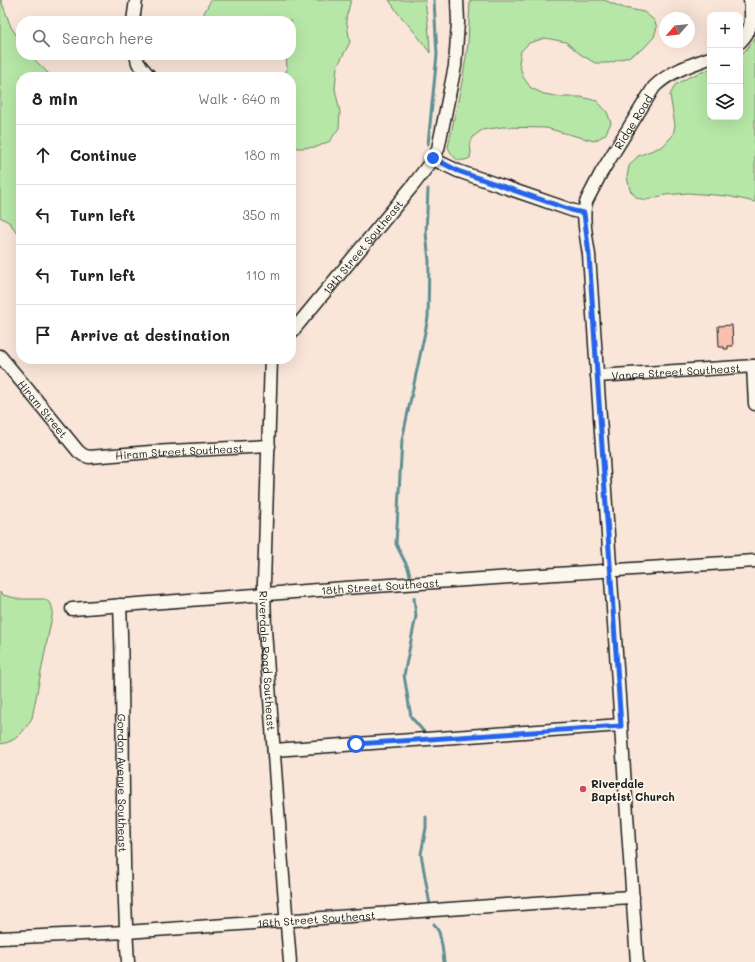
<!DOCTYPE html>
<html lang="en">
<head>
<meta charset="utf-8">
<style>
  body { margin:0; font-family:Mali,sans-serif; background:#f2f2f2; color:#202124 }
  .controls { position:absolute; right:12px; top:12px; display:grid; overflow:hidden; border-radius:8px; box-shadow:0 4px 16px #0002 }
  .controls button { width:36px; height:36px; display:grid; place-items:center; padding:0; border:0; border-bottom:1px solid #e0e0e0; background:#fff; color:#202124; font:20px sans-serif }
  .compass { position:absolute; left:659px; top:12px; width:36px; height:36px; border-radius:50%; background:#fff; box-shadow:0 4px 16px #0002; rotate:242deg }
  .stop { position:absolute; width:12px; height:12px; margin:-9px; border:3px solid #2563eb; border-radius:50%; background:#fff }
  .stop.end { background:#2563eb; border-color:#fff; box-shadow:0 1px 4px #0008 }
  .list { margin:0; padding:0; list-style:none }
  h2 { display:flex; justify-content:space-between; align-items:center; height:52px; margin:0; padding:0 16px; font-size:17px }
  h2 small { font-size:13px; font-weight:400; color:#757577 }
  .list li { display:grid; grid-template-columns:26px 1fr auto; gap:12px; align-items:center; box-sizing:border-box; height:60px; padding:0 16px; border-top:1px solid #e0e0e0 }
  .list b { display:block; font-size:15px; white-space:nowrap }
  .list em { font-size:13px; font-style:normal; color:#757577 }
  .icon { flex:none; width:22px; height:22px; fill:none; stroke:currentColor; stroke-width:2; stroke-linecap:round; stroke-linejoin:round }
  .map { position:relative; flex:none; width:755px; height:962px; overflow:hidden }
  .search { position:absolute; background:#fff; box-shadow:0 4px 16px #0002; left:16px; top:16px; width:280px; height:44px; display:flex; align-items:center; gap:10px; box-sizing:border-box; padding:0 14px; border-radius:16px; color:#757577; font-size:15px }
  .panel { position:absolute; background:#fff; box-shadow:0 4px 16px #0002; left:16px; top:72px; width:280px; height:292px; border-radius:16px }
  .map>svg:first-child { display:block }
</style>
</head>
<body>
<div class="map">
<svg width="755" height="962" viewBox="0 0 755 962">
  <rect width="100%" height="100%" fill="#fae6d9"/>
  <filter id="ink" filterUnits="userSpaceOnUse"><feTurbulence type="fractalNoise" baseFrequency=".025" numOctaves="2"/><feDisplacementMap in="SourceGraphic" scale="8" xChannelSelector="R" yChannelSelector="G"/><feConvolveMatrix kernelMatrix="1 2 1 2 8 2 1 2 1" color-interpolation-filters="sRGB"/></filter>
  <g filter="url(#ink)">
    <path fill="#b6e7a7" stroke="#698262" d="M 0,0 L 1,0 L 11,27 L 21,42 L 21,55 L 30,55 L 52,77 L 21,77 L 21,159 L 19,161 L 21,168 L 21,235 L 18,234 L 10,223 L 0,217 Z
      M 211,0 L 351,0 L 346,18 L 350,42 L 337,67 L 335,89 L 340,112 L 339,128 L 330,141 L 317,147 L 299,148 L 291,147 L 291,77 L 283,77 L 287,69 L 286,55 L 291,55 L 291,21 L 259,21 L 257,20 L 244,21 L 206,21 L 204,13 Z
      M 389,0 L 425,0 L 429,34 L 430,53 L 417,35 L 398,13 Z
      M 470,0 L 604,0 L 624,8 L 644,12 L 654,20 L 657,27 L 654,37 L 644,48 L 628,57 L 609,63 L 595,63 L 580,54 L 566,42 L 545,38 L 529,43 L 521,51 L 519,63 L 523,77 L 531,88 L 544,94 L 562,97 L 581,97 L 597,101 L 607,112 L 611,123 L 605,135 L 594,141 L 546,128 L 502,127 L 482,130 L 474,136 L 470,143 L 471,152 L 470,158 C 458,164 453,158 448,147 L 462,82 L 468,44 Z
      M 755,38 L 755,202 L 727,196 L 688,193 L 665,195 L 646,200 L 637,198 L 630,190 L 627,177 L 629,166 L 638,156 L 663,146 L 673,135 L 675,125 L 670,95 L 675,85 L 689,77 L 710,69 L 710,117 L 740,117 L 740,54 L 745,51 Z
      M 0,592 L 3,595 L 19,599 L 45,599 L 51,604 L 53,611 L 32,718 C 24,731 17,742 0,744 Z"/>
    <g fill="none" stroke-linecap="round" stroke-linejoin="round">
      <path stroke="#5e8f93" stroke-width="3" d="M 428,144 L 437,55 L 434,0
        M 410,575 L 408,568 L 396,544 L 402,440 L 428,318 L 429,261 L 426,233 L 428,189
        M 414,598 L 416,616 L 404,675 L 411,717 L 425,733
        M 426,817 L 426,828 L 421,854 L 430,905
        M 434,924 L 439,932 L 442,945 L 444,962"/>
    </g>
    <path fill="#f8bfae" stroke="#1c1c1c" d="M 732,325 L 733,346 L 728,346 L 728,349 L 724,349 L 724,347 L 719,347 L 718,326 Z"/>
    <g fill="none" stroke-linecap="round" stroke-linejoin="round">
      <defs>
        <g id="minor">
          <path d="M 133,21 L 136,0"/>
          <path d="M 740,42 C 753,30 752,17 750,0"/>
          <path d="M 136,55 L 138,63 L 150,77"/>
          <path d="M 433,159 L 458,171 L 574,211 L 584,213"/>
          <path id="s1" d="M 291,333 L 414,184 L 433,159 L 438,149 L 455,66 L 458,22 L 457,0"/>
          <path id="s2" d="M 0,356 L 25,386 L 78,451 L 83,455 L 89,457 L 151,452 L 269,446"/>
          <path id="s3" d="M 271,359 L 264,583 L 265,630 L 281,852 L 290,962"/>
          <path d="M 753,366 L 755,404"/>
          <path id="s4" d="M 597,376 L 755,366"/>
          <path id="s5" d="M 120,605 C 125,724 120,843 128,962"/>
          <path id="s6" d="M 72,609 L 345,588 L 755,561"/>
          <path d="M 274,750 L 621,725"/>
          <path id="s7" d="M 0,938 L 126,932 L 576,900 L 633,897"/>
          <path id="s8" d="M 637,962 L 589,255 C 587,240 581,214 587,200 L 601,173 L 654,87 C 669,72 690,65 710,58"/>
        </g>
      </defs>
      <use href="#minor" stroke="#1c1c1c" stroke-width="15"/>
      <use href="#minor" stroke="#fbf7ec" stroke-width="12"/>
    </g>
  </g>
  <g fill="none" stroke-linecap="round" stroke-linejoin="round" filter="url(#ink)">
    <path stroke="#2563eb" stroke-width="5" d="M 356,744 L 621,726 L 589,255 L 584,213 L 574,211 L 458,171 L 433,158"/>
  </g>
  <circle fill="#d1495b" stroke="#fbf7ec" stroke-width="1.5" cx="583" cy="789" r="4"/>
  <g text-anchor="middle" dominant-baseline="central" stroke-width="3.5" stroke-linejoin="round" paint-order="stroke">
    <g font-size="11" fill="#1c1c1c" stroke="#fbf7ec">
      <text stroke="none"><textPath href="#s8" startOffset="855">Ridge Road</textPath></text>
      <text stroke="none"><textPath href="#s1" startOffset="112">19th Street Southeast</textPath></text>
      <text stroke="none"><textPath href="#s4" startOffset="79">Vance Street Southeast</textPath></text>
      <text stroke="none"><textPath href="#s2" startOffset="68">Hiram Street</textPath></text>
      <text stroke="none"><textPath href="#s2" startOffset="226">Hiram Street Southeast</textPath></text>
      <text stroke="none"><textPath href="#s6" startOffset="309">18th Street Southeast</textPath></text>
      <text stroke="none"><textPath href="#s3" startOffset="302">Riverdale Road Southeast</textPath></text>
      <text stroke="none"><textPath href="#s5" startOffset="178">Gordon Avenue Southeast</textPath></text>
      <text stroke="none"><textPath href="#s7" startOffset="317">16th Street Southeast</textPath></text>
    </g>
    <g font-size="11" font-weight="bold" fill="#1c1c1c" stroke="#fbf7ec" text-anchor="start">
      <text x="591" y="783">Riverdale<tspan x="591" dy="13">Baptist Church</tspan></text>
    </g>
  </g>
</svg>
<div class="controls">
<button>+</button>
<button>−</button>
<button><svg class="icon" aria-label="layers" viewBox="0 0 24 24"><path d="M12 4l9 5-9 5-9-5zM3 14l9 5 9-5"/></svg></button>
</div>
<svg class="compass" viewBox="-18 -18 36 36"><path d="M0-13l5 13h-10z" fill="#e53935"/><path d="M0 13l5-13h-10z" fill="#757577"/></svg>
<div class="stop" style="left:356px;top:744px"></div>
<div class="stop end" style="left:433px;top:158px"></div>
<div class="search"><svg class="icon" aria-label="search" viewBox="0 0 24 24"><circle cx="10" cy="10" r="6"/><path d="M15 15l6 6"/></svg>Search here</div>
<section class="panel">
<h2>8 min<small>Walk · 640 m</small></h2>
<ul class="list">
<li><svg class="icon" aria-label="ahead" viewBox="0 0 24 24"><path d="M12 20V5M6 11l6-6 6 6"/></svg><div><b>Continue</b></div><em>180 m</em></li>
<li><svg class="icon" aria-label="left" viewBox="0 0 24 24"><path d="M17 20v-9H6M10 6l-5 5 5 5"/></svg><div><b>Turn left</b></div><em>350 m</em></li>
<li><svg class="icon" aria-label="left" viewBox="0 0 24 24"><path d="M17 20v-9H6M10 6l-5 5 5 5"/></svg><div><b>Turn left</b></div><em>110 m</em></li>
<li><svg class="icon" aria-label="arrive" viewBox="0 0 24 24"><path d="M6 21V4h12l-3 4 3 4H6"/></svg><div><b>Arrive at destination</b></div></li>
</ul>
</section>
</div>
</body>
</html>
